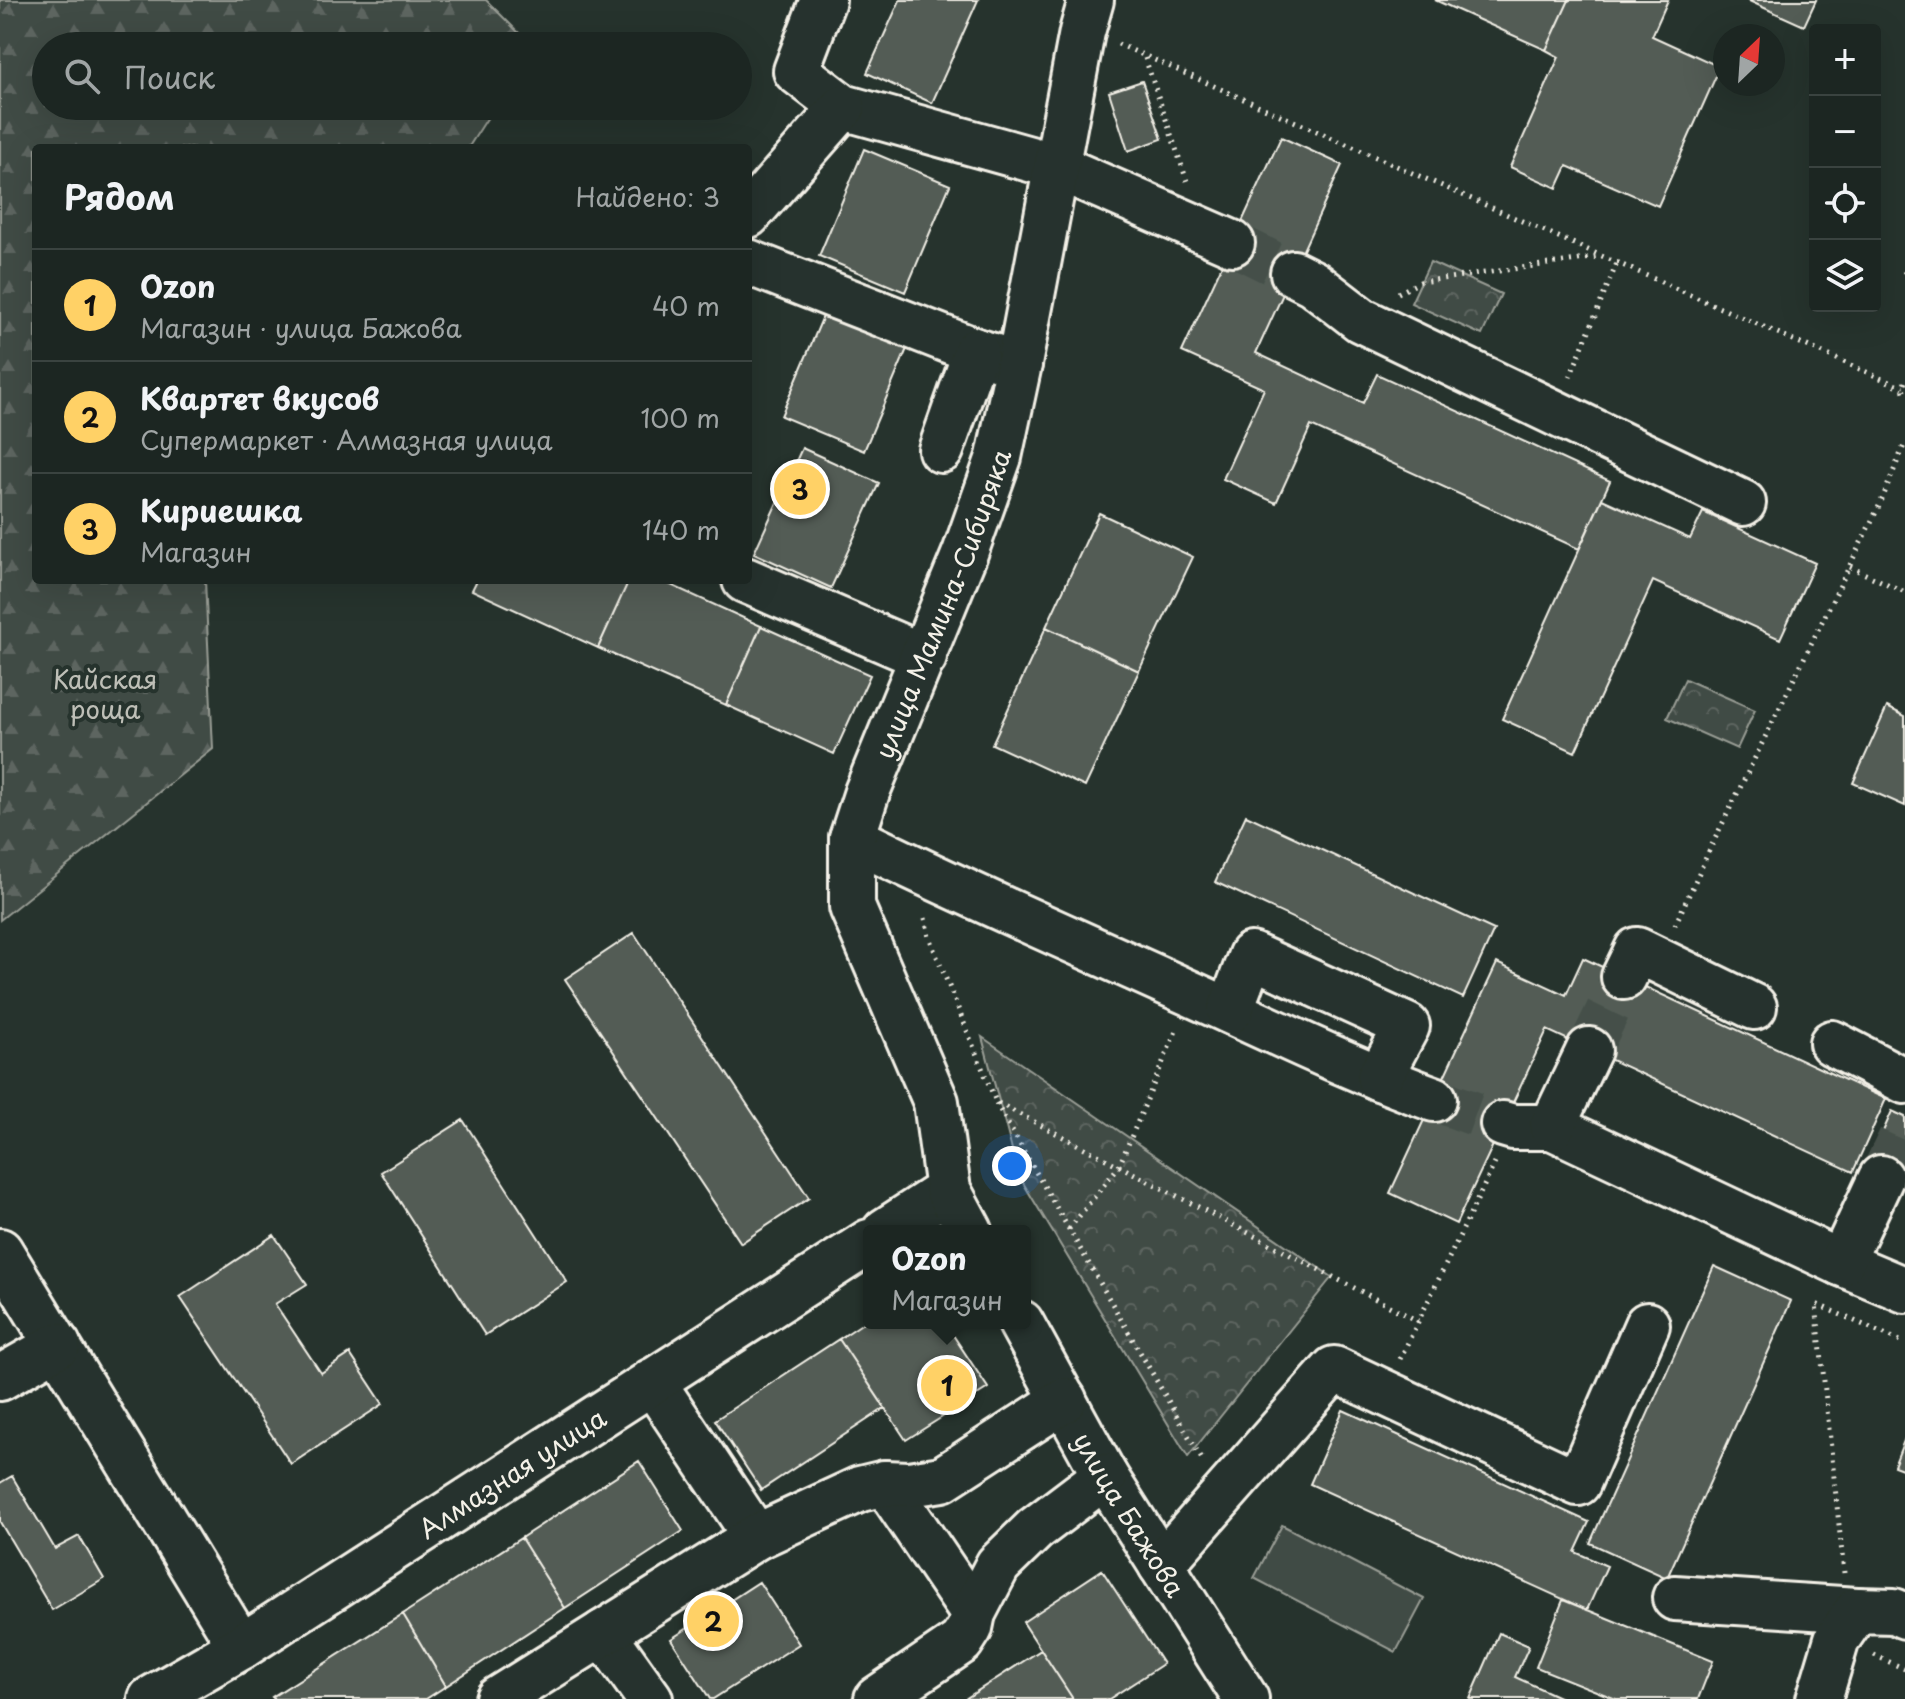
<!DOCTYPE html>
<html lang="ru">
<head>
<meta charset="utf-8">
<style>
  body { margin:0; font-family:"Playpen Sans",sans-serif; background:#252e2a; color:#f1f3f6 }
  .controls { position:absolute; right:24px; top:24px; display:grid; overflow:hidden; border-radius:8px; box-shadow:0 8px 32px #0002 }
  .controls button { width:72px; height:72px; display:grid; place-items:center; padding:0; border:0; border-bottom:2px solid #3a4340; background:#1c2622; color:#f1f3f6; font:40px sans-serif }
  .compass { position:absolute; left:1713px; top:24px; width:72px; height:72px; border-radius:50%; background:#1c2622; box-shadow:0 8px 32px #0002; rotate:25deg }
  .you { position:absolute; left:1012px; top:1166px; width:28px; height:28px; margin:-20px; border:6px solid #fff; border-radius:50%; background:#1a73e8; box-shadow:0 0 0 12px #1a73e833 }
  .badge { display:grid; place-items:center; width:52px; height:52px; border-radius:50%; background:#ffd166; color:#111; font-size:26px; font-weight:700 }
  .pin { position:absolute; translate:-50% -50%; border:4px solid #fff; box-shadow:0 2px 8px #0006 }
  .popup { position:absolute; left:863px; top:1225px; width:168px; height:104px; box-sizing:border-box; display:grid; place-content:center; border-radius:8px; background:#1c2622; filter:drop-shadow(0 2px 6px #0005); font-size:26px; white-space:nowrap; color:#a0a5a5 }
  .popup b { font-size:30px; color:#f1f3f6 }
  .popup::after { content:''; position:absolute; left:50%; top:100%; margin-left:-16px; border:16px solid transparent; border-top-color:#1c2622 }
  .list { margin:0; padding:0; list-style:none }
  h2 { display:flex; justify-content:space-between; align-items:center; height:104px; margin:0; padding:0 32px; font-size:34px }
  h2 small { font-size:26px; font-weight:400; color:#a0a5a5 }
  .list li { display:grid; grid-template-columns:52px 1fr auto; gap:24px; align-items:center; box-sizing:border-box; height:112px; padding:0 32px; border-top:2px solid #3a4340 }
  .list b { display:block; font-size:30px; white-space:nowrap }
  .list p { margin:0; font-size:26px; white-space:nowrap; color:#a0a5a5 }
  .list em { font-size:26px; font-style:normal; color:#a0a5a5 }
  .icon { flex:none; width:44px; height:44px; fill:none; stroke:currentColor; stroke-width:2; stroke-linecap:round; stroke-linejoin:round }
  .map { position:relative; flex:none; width:1905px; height:1699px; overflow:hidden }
  .search { position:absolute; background:#1c2622; box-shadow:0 8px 32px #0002; left:32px; top:32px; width:720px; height:88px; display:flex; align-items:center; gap:20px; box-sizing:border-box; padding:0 28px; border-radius:44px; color:#a0a5a5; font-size:30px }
  .panel { position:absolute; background:#1c2622; box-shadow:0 8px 32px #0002; left:32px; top:144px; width:720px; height:440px; border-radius:8px }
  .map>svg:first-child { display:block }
</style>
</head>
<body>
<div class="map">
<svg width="1905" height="1699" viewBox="0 0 1905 1699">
  <defs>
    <pattern id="forest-firs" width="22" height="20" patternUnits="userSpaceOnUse" patternTransform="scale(2)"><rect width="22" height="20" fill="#414b45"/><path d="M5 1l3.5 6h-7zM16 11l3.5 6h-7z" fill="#5d6560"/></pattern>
    <pattern id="park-crowns" width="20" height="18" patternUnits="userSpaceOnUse" patternTransform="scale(2)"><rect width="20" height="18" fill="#414b45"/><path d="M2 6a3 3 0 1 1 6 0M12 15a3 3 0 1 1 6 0" fill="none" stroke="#5d6560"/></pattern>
  </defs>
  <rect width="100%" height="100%" fill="#26332d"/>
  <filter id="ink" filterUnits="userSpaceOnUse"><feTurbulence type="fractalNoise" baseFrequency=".0125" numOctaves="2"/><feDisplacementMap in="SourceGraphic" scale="16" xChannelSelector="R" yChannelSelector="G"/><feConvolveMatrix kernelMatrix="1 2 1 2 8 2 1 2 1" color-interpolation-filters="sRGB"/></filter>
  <g filter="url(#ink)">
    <path fill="#414b45" stroke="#9a9e96" stroke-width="2" d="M 1282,1525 L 1424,1599 L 1396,1652 L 1254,1578 Z"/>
    <path fill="url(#forest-firs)" stroke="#9a9e96" stroke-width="2" d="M 0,0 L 486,0 L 532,46 L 46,46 L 46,106 L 495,106 L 468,148 L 36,148 L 36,580 L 205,580 L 213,749 L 0,920 Z"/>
    <path fill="url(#park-crowns)" stroke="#9a9e96" stroke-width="2" d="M 1430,262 L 1501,294 L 1482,335 L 1411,303 Z
      M 1685,679 L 1755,710 L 1737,749 L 1667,718 Z
      M 982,1037 L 1332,1277 L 1188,1457 L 1019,1176 Z"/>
    <path fill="#525c55" stroke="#f4f1e8" stroke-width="2" d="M 900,0 L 978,0 L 932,103 L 867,73 Z
      M 1435,0 L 1569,0 L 1546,50 Z
      M 1569,0 L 1668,0 L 1652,36 L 1720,67 L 1658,206 L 1567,166 L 1557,188 L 1510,167 L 1559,57 L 1546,50 Z
      M 1747,0 L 1816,0 L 1804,26 Z
      M 1142,81 L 1162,139 L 1128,151 L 1109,92 Z
      M 1281,137 L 1342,165 L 1256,353 L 1363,403 L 1377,374 L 1610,481 L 1579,549 L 1311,426 L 1276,503 L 1223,479 L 1264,389 L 1182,352 Z
      M 864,149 L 950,185 L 905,292 L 819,256 Z
      M 826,309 L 909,344 L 864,451 L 781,416 Z
      M 802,448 L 879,483 L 831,588 L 754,553 Z
      M 1602,499 L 1690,539 L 1703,512 L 1815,563 L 1780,639 L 1653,581 L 1575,752 L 1502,719 Z
      M 1099,513 L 1193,557 L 1139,671 L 1046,627 Z
      M 477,580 L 629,580 L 598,648 L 472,590 Z
      M 629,580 L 660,580 L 761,626 L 726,705 L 598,648 Z
      M 761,626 L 870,675 L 834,754 L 726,705 Z
      M 1046,627 L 1139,671 L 1085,787 L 992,744 Z
      M 1887,707 L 1905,716 L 1905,806 L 1853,783 Z
      M 1246,815 L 1494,930 L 1463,998 L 1215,882 Z
      M 634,933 L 809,1198 L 741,1243 L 565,979 Z
      M 1583,958 L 1886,1099 L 1853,1172 L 1547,1030 L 1456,1224 L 1390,1193 L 1497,963 L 1566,995 Z
      M 1892,1111 L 1905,1117 L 1905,1188 L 1866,1170 Z
      M 463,1120 L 567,1282 L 485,1335 L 381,1172 Z
      M 274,1235 L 307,1284 L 275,1304 L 321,1373 L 350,1354 L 383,1404 L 291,1464 L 180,1297 Z
      M 1714,1266 L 1791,1301 L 1667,1578 L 1590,1543 Z
      M 869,1319 L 869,1323 L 945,1323 L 988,1388 L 906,1440 L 839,1339 Z
      M 839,1339 L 885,1408 L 761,1490 L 715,1420 Z
      M 1343,1410 L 1589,1522 L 1575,1552 L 1607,1566 L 1587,1610 L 1310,1484 Z
      M 1905,1438 L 1905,1470 L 1894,1466 Z
      M 639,1461 L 683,1531 L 565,1608 L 521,1538 Z
      M 12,1476 L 55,1549 L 79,1536 L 104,1579 L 52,1610 L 0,1522 L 0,1483 Z
      M 521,1538 L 565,1608 L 446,1686 L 403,1614 Z
      M 1102,1570 L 1163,1664 L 1109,1699 L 1073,1699 L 1023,1622 Z
      M 759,1582 L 799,1644 L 713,1699 L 710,1699 L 671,1639 Z
      M 1563,1600 L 1713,1661 L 1698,1699 L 1616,1699 L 1536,1667 Z
      M 403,1614 L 446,1686 L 426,1699 L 274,1699 L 272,1697 Z
      M 1499,1633 L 1529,1646 L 1515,1677 L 1563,1699 L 1470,1699 Z
      M 1041,1650 L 1073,1699 L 965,1699 Z"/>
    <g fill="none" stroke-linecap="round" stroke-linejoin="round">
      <path stroke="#455049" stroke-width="44" stroke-dasharray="44 22" stroke-linecap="butt" d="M 1232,243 L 1293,273
        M 1589,1050 L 1624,977
        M 1434,1099 L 1503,1124
        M 1881,1178 L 1905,1128"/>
      <defs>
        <g id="minor">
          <path d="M 823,0 L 796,71 L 843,107 L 1055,166 L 1232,243"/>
          <path d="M 748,215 L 843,107"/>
          <path d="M 748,262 L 976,351 L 1019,364"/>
          <path d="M 1293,273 L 1313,283 L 1361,320 L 1743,503"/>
          <path d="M 941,450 L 976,351"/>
          <path d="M 745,580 L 924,657"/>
          <path d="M 852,838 C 961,892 1073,940 1183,990 C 1266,1027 1348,1068 1434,1099"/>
          <path d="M 1624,977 L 1637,950 L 1754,1007"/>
          <path d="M 1230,1011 L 1251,955 L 1407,1026 L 1379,1078"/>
          <path d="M 1832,1043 L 1905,1081"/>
          <path d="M 1503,1124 L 1513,1127 L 1552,1127 L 1841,1263 L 1905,1290"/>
          <path d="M 1552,1127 L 1589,1050"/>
          <path d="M 885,1231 L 948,1190"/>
          <path id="s1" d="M 970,1231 L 948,1190 L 936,1102 L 852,907 L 852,838 L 867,792 L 965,553 L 999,457 L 1019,364 L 1082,32 L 1091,0"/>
          <path d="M 0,1251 L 241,1647"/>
          <path d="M 1841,1263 L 1881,1178"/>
          <path id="s2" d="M 1021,1323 L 1105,1476 L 1246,1699"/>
          <path d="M 0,1378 L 58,1345"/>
          <path d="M 652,1381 L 756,1537"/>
          <path d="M 885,1483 L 973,1613"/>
          <path d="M 1161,1565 L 1334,1369 L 1578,1483 L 1647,1325"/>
          <path d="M 1675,1598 L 1857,1610"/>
          <path d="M 603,1633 L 650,1699"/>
          <path id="s3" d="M 151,1699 L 241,1647 L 869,1242"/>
          <path d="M 498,1699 L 756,1537 L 860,1489 L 885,1483 L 909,1484 L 942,1479 L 1064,1400"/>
          <path d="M 877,1699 L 961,1642 L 970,1628 L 973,1613 L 998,1565 L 1035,1529 L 1105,1476"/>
          <path d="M 1819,1699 L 1837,1639 L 1857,1610 L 1894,1611 L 1905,1616"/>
        </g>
      </defs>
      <use href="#minor" stroke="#f4f1e8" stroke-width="50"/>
      <path stroke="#f4f1e8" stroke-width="5" stroke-dasharray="2 6" stroke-linecap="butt" d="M 1118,44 L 1903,388
        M 1145,58 L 1187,181
        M 1905,272 L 1903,276 L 1905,277
        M 1398,293 L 1420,282 L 1599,257
        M 1570,377 L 1617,263
        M 1905,382 L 1903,388 L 1905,395
        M 1850,567 L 1905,592
        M 925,918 L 929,937 L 996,1102 L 1418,1321
        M 1675,925 L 1709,851 L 1881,502 L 1905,443
        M 996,1103 L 1203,1461
        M 1069,1229 L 1119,1166 L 1176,1031
        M 1400,1359 L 1495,1163
        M 1844,1573 L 1816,1304 L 1905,1343
        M 1874,1655 L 1905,1669"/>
      <use href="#minor" stroke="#26332d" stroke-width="44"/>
    </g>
  </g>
  <g text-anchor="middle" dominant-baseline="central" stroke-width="8" stroke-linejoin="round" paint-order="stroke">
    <g font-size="26" fill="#f4f1e8" stroke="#26332d">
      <text stroke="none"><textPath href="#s1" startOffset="668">улица Мамина-Сибиряка</textPath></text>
      <text stroke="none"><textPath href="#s3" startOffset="426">Алмазная улица</textPath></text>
      <text stroke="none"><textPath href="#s2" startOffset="220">улица Бажова</textPath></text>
    </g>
    <g font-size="26" fill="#bebfb7" stroke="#26332d">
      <text x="105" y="678">Кайская<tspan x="105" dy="30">роща</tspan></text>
    </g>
  </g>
</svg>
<div class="controls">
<button>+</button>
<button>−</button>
<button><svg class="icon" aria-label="locate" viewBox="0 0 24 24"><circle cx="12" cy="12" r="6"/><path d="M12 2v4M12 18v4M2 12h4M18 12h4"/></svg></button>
<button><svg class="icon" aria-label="layers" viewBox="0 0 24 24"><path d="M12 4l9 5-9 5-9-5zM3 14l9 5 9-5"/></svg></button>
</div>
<svg class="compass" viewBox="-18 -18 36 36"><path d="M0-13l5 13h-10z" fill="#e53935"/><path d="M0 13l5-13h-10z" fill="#a0a5a5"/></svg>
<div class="you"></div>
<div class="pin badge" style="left:947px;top:1385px">1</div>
<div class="popup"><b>Ozon</b>Магазин</div>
<div class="pin badge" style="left:713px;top:1621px">2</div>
<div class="pin badge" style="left:800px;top:489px">3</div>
<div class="search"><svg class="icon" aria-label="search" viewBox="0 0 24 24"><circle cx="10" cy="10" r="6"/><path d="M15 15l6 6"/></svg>Поиск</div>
<section class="panel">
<h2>Рядом<small>Найдено: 3</small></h2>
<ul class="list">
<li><span class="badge">1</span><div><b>Ozon</b><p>Магазин · улица Бажова</p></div><em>40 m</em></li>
<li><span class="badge">2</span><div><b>Квартет вкусов</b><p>Супермаркет · Алмазная улица</p></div><em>100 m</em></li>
<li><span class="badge">3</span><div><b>Кириешка</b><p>Магазин</p></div><em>140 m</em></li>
</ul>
</section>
</div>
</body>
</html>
